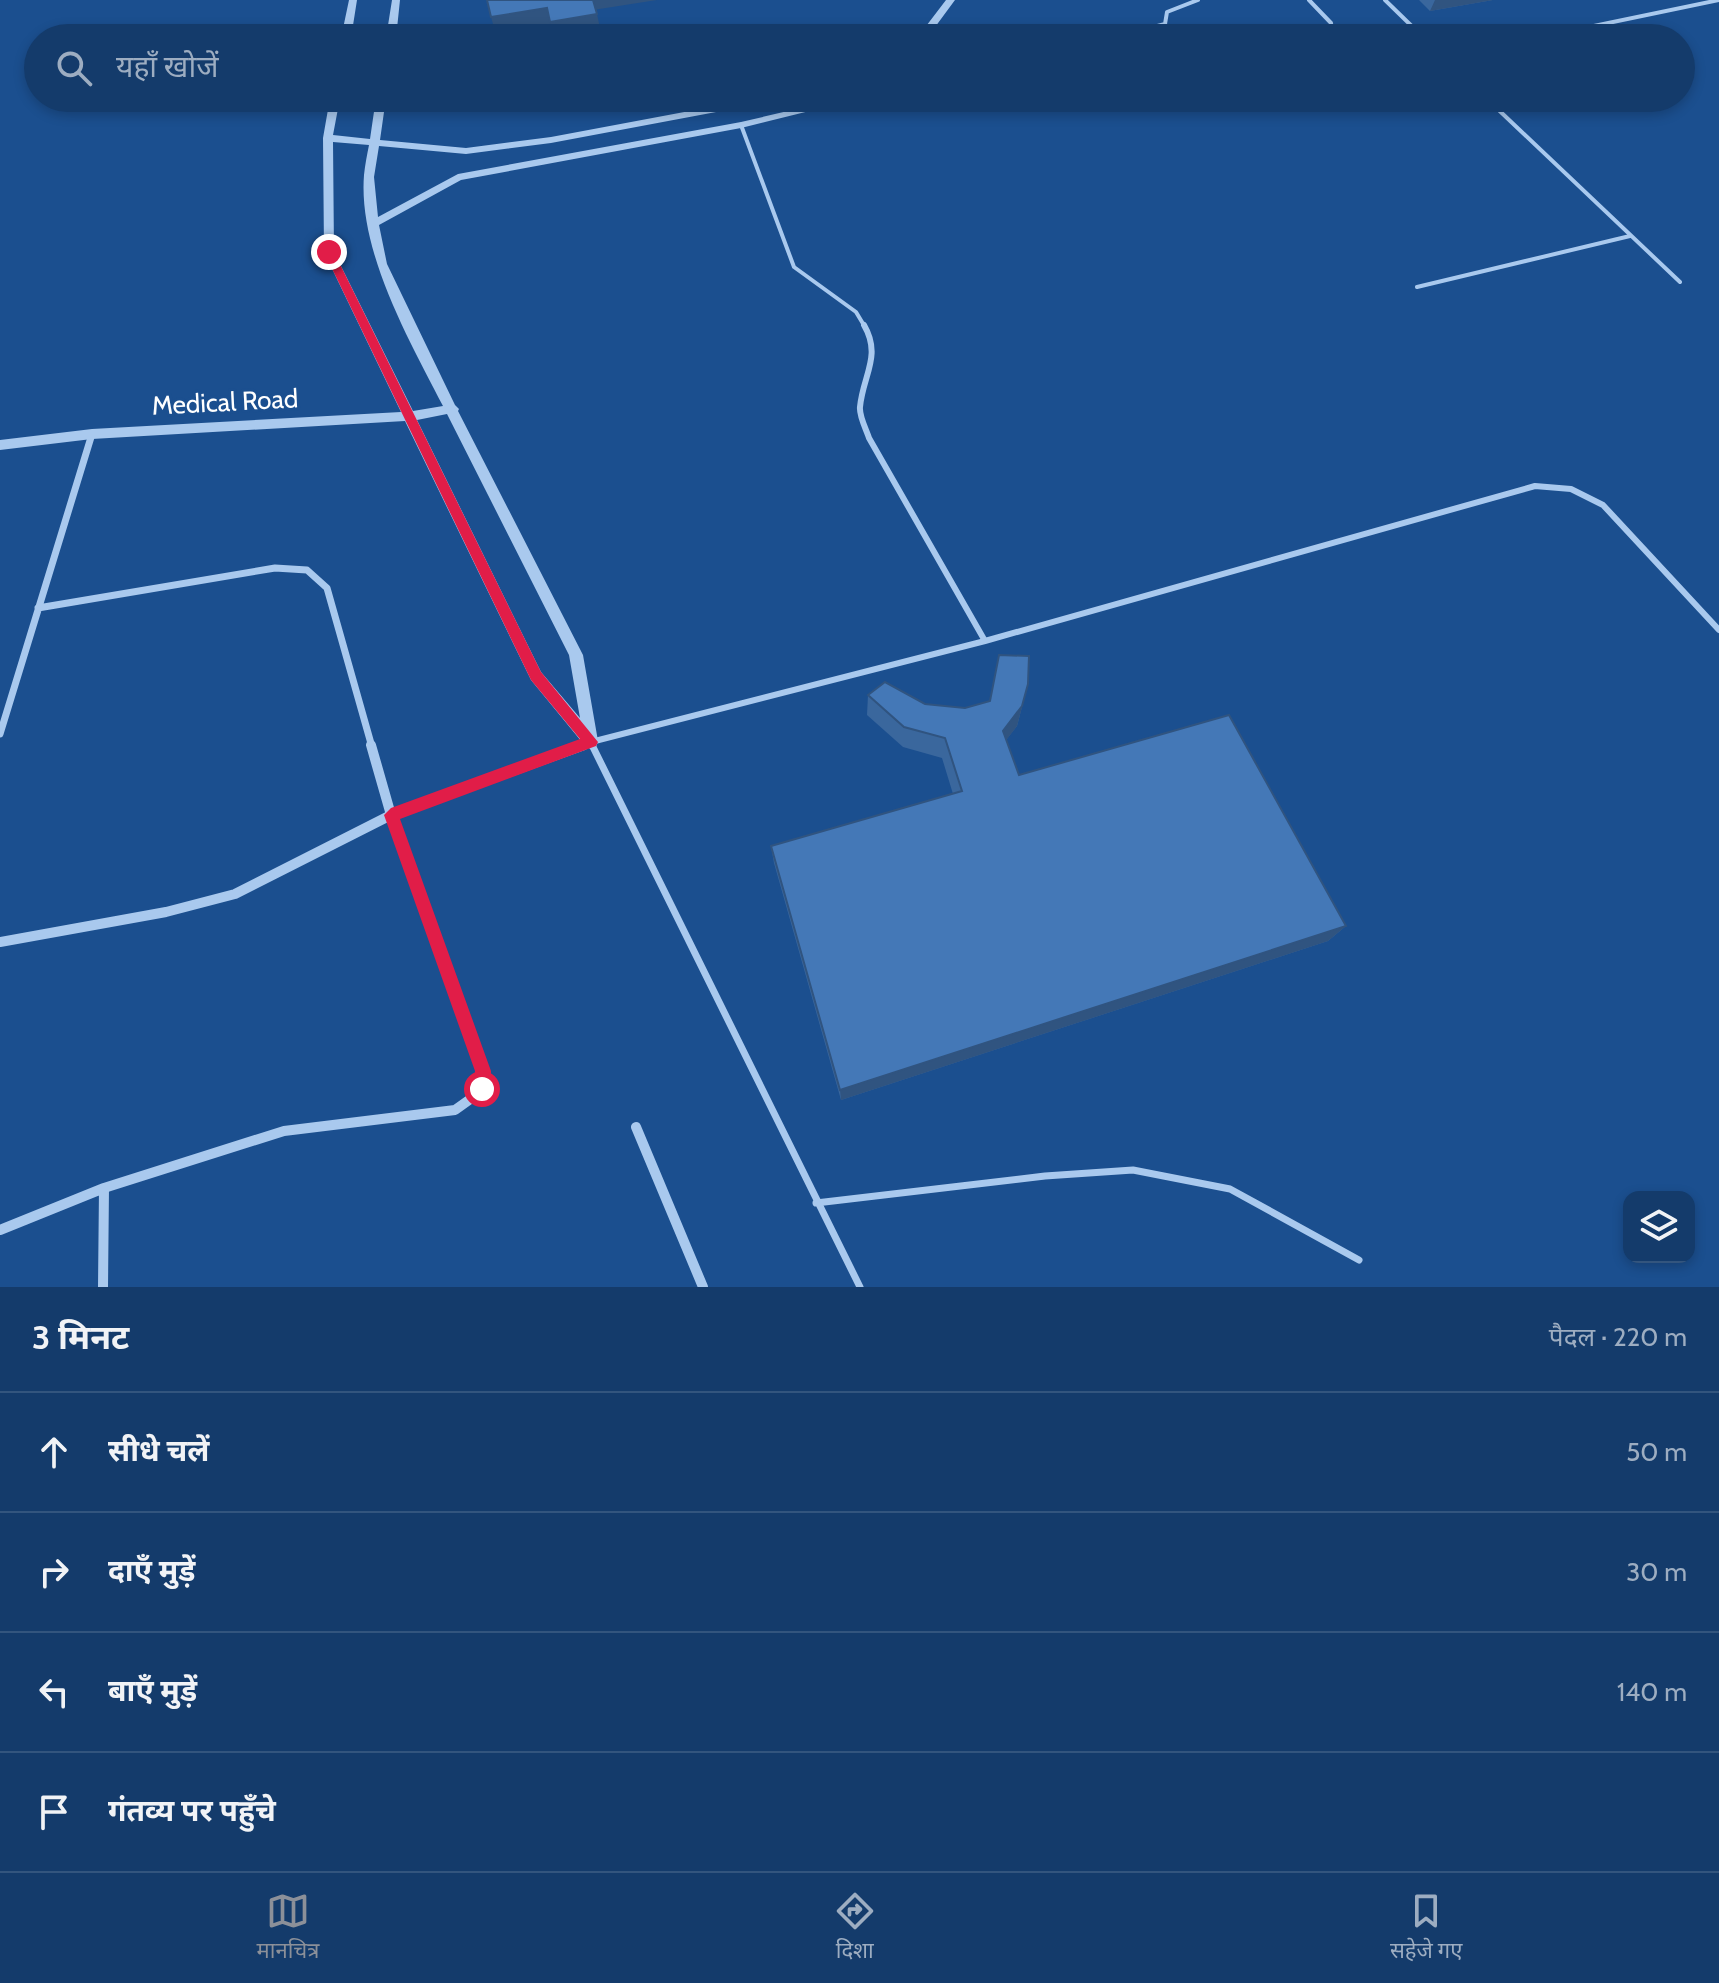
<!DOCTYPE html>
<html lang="hi">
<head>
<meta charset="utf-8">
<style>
  body { margin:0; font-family:Cabin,"Noto Sans Devanagari",sans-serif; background:#1d4271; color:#f1f3f6 }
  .controls { position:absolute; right:24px; bottom:24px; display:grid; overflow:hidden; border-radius:16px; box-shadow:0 4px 12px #0003 }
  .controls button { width:72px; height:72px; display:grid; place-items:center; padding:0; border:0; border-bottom:2px solid #33557e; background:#143b6b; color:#f1f3f6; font:40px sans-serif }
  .stop { position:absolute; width:24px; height:24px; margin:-18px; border:6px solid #e11d48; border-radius:50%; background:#fff }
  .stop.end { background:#e11d48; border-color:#fff; box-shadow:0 2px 8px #0008 }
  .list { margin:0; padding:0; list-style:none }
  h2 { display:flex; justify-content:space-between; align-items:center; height:104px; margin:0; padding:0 32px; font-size:34px }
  h2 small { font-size:26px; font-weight:400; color:#9dadc1 }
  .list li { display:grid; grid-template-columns:52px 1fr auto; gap:24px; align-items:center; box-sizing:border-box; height:120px; padding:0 32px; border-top:2px solid #33557e }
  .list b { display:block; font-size:30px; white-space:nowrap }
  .list em { font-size:26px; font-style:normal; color:#9dadc1 }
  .icon { flex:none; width:44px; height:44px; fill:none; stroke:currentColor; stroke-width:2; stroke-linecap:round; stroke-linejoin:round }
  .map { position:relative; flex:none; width:1719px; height:1287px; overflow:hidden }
  .search { position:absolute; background:#143b6b; box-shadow:0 4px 12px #0003; left:24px; right:24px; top:24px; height:88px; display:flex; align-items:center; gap:20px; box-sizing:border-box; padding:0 28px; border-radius:44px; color:#9dadc1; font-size:30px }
  .sheet { height:584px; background:#143b6b }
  nav { display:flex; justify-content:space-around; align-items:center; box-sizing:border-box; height:112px; border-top:2px solid #33557e; background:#143b6b; font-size:22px; color:#9dadc1 }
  nav a { display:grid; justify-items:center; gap:4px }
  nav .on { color:#8c9099 }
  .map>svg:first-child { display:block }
</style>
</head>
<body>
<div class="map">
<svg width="1719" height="1287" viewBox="0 0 1719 1287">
  <rect width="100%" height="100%" fill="#1b4f8f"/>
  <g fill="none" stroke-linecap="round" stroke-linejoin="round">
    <path stroke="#a9c9ee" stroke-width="4" d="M 1309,0 L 1331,23 L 1333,38
      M 1385,0 L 1424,38
      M 1112,38 L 1165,24
      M 1173,38 L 1165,24 L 1167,12 L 1198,0
      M 1536,38 L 1719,0
      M 1486,98 L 1680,282
      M 741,125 L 794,267 L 856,312 L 865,327
      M 1417,287 L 1630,236"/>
    <path stroke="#a9c9ee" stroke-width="6" d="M 864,325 C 882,356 863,375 860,407 C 859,416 866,429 869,438 L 985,641
      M 593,747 L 591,742 L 985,641 L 1535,486 L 1571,489 L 1603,505 L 1719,630"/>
    <path stroke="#a9c9ee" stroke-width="7" d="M 592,745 L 860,1287
      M 816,1203 L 1045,1176 L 1133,1170 L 1230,1189 L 1359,1260"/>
    <path stroke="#a9c9ee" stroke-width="7" d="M 38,608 L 275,568 L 307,570 L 327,588 L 372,747
      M 0,734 L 92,434
      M 578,747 L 591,742"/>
    <path stroke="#a9c9ee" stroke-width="10" d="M 0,942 L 166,912 L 235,894 L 391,815 L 584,745
      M 636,1127 L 703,1287
      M 0,1230 L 104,1188 L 284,1131 L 455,1110 L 476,1095 L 483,1071 L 391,815 L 371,745
      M 103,1287 L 104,1188"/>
    <path fill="#a9c9ee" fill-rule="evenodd" d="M 349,0 L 357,0 L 351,38 L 341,38 Z
      M 392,0 L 400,0 L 396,38 L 386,38 Z
      M 946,0 L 955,0 L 927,38 L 917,38 Z
      M 330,98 L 340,98 L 333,135 L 370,139 L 376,98 L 386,98 L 380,140 L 466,148 L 551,137 L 759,98 L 780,98 L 775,101 L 551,143 L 466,154 L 379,146 L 374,177 L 378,217 L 458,174 L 741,122 L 844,98 L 862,98 L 741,128 L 461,180 L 379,225 L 387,264 L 455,405 L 459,409 L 458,411 L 583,655 L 598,741 L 596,747 L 591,749 L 586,747 L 531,680 L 405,421 L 92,439 L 0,450 L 0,440 L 92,429 L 401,412 L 324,252 L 323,138 ZM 333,142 L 369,145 C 367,155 365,165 364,175 C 358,251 409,340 443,406 L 413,411 L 334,252 ZM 447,414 L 569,655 L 580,718 L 541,672 L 417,420 Z"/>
  </g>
  <path fill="#3a679d" d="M 1419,0 L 1493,0 L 1430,11 Z
    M 1028,684 L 1017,726 L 1006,740 L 1019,775 L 1346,926 L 1328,941 L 841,1100 L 774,863 L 771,846 L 953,794 L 942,758 L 903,747 L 867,715 L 868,695 L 925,704 L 965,708 L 990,701 Z"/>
  <path fill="#305480" d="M 591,0 L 657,0 L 593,10 Z
    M 1435,0 L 1493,0 L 1430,11 Z
    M 547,8 L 553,35 L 534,38 L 497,38 L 491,17 Z
    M 597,14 L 602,38 L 554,38 L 550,22 Z
    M 1028,684 L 1017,726 L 998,751 L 1003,731 Z
    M 1346,926 L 1328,941 L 841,1100 L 840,1090 Z"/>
  <path fill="#4478b7" stroke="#305480" stroke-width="2" d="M 487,0 L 593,0 L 597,14 L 550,22 L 547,8 L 491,17 Z
    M 999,655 L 1029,656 L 1028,684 L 1022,706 L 1003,731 L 1019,775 L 1229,715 L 1346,926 L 840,1090 L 771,846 L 962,791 L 945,738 L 904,727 L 868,695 L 885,682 L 925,704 L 965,708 L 990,701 Z"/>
  <path fill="#e11d48" d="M 329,249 L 334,252 L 541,672 L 598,742 L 596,746 L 400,819 L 491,1071 L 491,1089 L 482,1097 L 474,1089 L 475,1071 L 384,815 L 391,808 L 580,739 L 531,680 L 324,252 Z"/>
  <g text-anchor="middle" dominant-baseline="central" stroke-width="6" stroke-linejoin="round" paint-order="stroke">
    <g font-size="26" fill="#fff" stroke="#1b4f8f">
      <text transform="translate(225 402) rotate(-3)">Medical Road</text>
    </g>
  </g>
</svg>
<div class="controls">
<button><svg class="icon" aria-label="layers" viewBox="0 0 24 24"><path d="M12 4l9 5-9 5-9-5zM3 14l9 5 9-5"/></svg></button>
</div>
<div class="stop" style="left:482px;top:1089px"></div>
<div class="stop end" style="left:329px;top:252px"></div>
<div class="search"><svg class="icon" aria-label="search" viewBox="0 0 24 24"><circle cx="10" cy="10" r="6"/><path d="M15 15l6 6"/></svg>यहाँ खोजें</div>
</div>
<section class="sheet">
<h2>3 मिनट<small>पैदल · 220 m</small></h2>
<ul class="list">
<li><svg class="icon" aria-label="ahead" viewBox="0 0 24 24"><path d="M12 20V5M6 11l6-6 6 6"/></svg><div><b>सीधे चलें</b></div><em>50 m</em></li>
<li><svg class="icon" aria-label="right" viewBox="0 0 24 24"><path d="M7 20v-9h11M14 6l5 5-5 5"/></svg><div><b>दाएँ मुड़ें</b></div><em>30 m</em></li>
<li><svg class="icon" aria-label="left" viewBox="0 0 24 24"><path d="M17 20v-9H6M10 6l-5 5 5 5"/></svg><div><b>बाएँ मुड़ें</b></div><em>140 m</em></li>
<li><svg class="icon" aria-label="arrive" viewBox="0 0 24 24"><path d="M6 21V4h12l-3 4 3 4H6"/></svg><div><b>गंतव्य पर पहुँचे</b></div></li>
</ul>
</section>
<nav>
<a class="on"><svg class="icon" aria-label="map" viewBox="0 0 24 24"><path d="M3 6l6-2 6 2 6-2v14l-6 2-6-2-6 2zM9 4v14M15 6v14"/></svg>मानचित्र</a>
<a><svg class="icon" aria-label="directions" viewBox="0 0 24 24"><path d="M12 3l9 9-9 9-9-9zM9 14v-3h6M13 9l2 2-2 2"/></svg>दिशा</a>
<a><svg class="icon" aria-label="saved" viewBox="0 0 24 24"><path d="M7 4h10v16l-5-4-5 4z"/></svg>सहेजे गए</a>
</nav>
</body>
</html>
